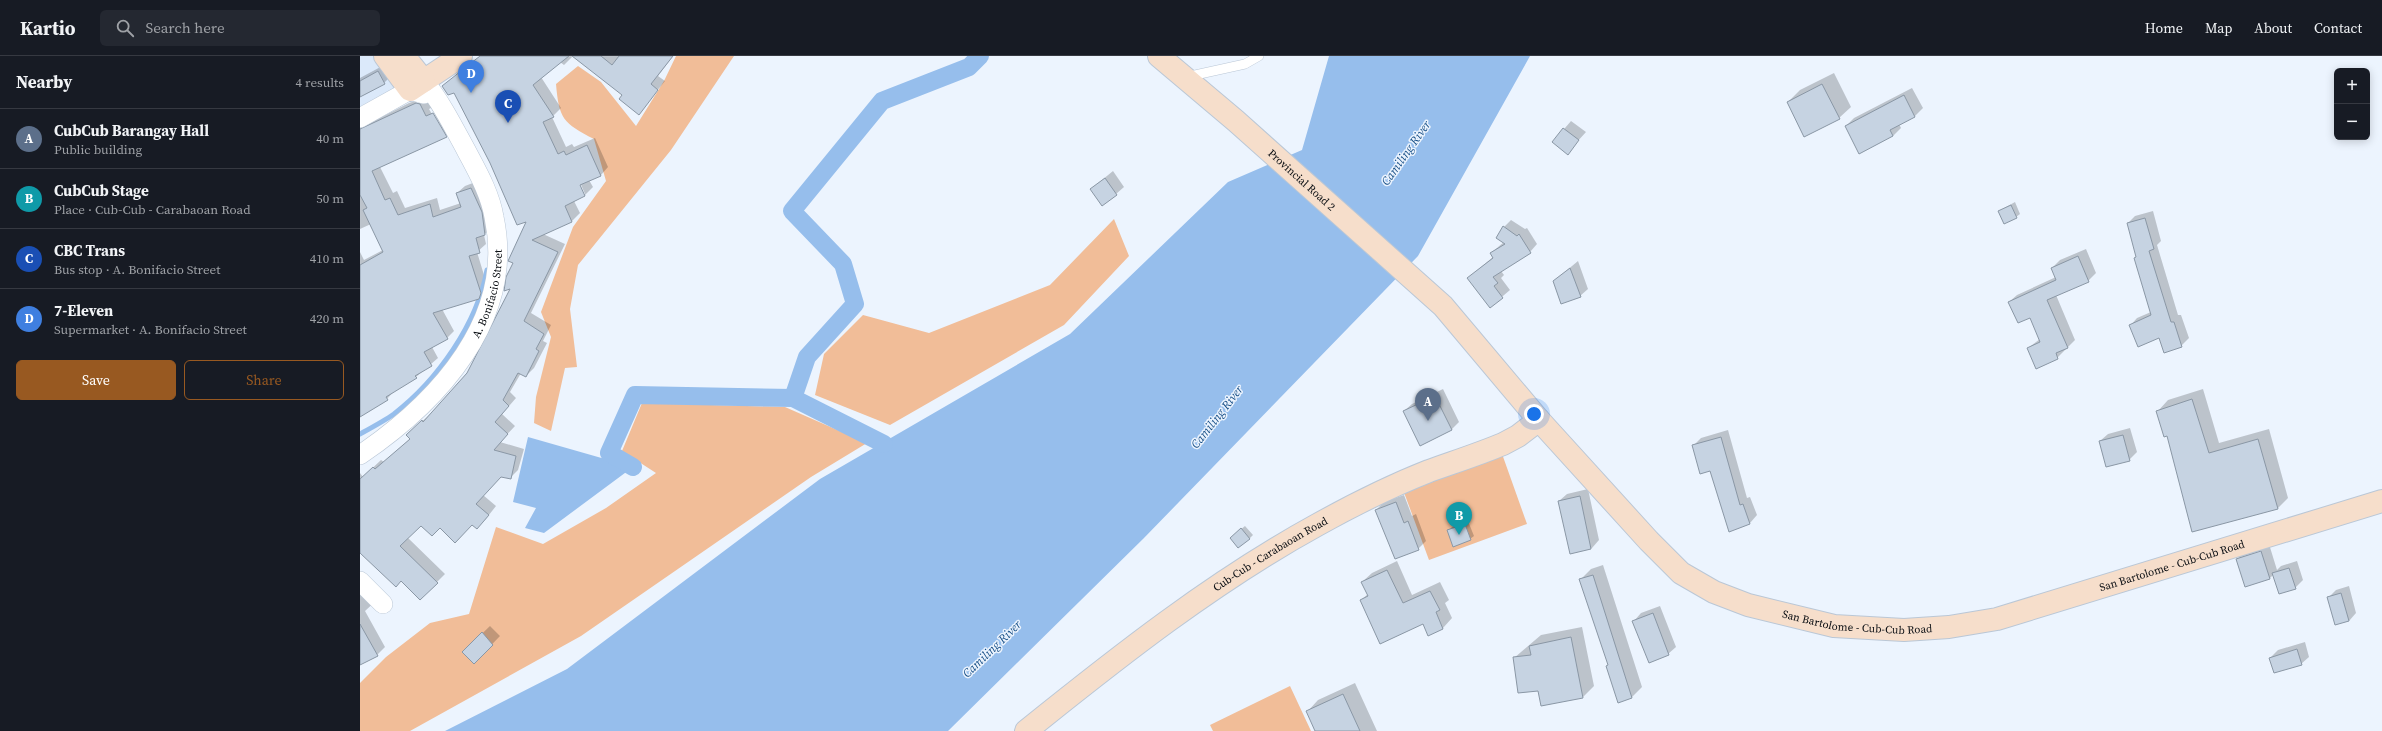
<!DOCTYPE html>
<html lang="en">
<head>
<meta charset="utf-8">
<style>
  body { margin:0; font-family:"Source Serif 4",serif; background:#242831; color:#f1f3f6 }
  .controls { position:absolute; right:12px; top:12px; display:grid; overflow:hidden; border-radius:6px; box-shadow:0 2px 10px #0003 }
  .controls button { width:36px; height:36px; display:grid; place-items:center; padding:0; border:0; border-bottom:1px solid #363941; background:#171b24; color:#f1f3f6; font:20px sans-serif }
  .you { position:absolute; left:1174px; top:358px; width:14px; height:14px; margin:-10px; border:3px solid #fff; border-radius:50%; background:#1a73e8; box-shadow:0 0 0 6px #1a73e833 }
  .badge { display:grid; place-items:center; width:26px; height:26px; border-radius:50%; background:#985921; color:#fff; font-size:13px; font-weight:700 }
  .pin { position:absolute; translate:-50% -33px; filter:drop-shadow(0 1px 2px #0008) }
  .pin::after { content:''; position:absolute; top:21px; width:14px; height:12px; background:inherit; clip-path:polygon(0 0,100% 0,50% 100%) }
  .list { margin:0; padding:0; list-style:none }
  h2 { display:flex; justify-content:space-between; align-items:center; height:52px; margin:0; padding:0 16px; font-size:17px }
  h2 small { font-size:13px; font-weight:400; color:#9ea1a6 }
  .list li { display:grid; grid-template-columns:26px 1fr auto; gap:12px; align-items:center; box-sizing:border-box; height:60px; padding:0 16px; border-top:1px solid #363941 }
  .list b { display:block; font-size:15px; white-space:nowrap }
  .list p { margin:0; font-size:13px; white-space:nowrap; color:#9ea1a6 }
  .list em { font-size:13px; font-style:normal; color:#9ea1a6 }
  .actions { display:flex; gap:8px; padding:12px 16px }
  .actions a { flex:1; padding:9px 0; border:1px solid #985921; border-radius:6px; text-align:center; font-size:14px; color:#985921 }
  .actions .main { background:#985921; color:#fff }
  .icon { flex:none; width:22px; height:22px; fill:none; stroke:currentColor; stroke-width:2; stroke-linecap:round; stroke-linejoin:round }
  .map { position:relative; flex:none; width:2022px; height:675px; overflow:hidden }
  header { display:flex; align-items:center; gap:24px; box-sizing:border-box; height:56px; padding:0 20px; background:#171b24; border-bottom:1px solid #363941 }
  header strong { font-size:19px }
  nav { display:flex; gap:22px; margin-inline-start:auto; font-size:14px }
  .search { width:280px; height:36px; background:#242831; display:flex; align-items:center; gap:10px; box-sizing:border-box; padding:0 14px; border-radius:6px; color:#9ea1a6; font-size:15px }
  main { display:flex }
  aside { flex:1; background:#171b24 }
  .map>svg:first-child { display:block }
</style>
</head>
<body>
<header>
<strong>Kartio</strong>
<div class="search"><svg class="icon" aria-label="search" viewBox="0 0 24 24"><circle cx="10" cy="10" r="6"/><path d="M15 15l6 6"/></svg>Search here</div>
<nav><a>Home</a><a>Map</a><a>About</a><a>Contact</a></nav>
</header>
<main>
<aside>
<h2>Nearby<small>4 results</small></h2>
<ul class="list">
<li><span class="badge" style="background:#5c6f8a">A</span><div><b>CubCub Barangay Hall</b><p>Public building</p></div><em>40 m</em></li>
<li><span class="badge" style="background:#0f9aa8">B</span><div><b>CubCub Stage</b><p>Place · Cub-Cub - Carabaoan Road</p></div><em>50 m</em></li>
<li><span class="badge" style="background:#1a4fb4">C</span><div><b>CBC Trans</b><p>Bus stop · A. Bonifacio Street</p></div><em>410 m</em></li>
<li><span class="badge" style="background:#3f7fe0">D</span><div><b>7-Eleven</b><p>Supermarket · A. Bonifacio Street</p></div><em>420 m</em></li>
</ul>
<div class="actions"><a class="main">Save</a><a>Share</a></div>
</aside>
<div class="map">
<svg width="2022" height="675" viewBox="0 0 2022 675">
  <rect width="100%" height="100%" fill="#ecf4fe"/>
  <path fill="#dbe9fa" d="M 0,0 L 19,0 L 43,32 L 0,56 Z"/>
  <path fill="#f1bd98" d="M 316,0 L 374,0 L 311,94 L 218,209 L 210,253 L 217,311 L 205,312 L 191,375 L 174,367 L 176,341 L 191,281 L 181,256 L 213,171 L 246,125 L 234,83 C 203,67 199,63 196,28 L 218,10 L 241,26 L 276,70 L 304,25 Z
    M 754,163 L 769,200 L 704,269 L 530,369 L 455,339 L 464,298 L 503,259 L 569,277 L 690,229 Z
    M 282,347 L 425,351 L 507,387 L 451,421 L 221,580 L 50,675 L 0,675 L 0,627 L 26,601 L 70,567 L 109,558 L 136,471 L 183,488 L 246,452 L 296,417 L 262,395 Z
    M 1141,395 L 1167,468 L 1069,504 L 1042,431 Z
    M 930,630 L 951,675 L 853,675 L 850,669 Z"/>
  <path fill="#96beec" d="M 969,0 L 1170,0 L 1058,200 L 784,482 L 588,675 L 85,675 L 207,613 L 460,423 L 710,278 L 868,126 L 942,94 Z
    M 168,381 L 273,411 L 184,477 L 165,472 L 176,452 L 153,446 Z"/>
  <path fill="#0003" fill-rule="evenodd" d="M 121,0 L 213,0 L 204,9 L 200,6 L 181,21 L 201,52 L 192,61 L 206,91 L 212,88 L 214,91 L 235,82 L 248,111 L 241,119 L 229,124 L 233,131 L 225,139 L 214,145 L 220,157 L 212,165 L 183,178 L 205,188 L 171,257 L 191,269 L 183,285 L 187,287 L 174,312 L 166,320 L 161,317 L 150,336 L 156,342 L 142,358 L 155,370 L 140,386 L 164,393 L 158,414 L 150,422 L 141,420 L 123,439 L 136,450 L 125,464 L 113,468 L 80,470 L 61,468 L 47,481 L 85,518 L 60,543 L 41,524 L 0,496 L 0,417 L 3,421 L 21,404 L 24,406 L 51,382 L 55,371 L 71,358 L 107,318 L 152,231 L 154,207 L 168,165 L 131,107 L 94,36 L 83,30 ZM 219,124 L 225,138 L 223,138 L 217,125 Z
    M 214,0 L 313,0 L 298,20 L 305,25 L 279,57 L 264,39 Z
    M 26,8 L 32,19 L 24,27 L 0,40 L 0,22 Z
    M 1474,17 L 1491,51 L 1479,62 L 1428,46 L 1440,34 Z
    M 1552,32 L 1563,52 L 1555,60 L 1539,68 L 1541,72 L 1533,80 L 1499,96 L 1486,70 L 1494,62 Z
    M 67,42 L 93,73 L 86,80 L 20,111 L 33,137 L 37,135 L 45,152 L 77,142 L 80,154 L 101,147 L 97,137 L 105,130 L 118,125 L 132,171 L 124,179 L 126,188 L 117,196 L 127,229 L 126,234 L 118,242 L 82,253 L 94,275 L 87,282 L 72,291 L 78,302 L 56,321 L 34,335 L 27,343 L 0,360 L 0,196 L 4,204 L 23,194 L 11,168 L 0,173 L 0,72 L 49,47 L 55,45 L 58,48 ZM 71,52 L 86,79 L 84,79 L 69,53 Z
    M 1211,65 L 1226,76 L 1207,97 L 1193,86 Z
    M 753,115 L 764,131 L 756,138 L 731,133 Z
    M 1655,146 L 1660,158 L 1656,161 L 1639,155 Z
    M 1793,155 L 1801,185 L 1797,189 L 1818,259 L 1821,259 L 1829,282 L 1821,290 L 1770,270 L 1777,262 L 1791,256 L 1768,167 L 1775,160 Z
    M 1151,164 L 1165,173 L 1167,172 L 1177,188 L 1170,196 L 1141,215 L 1144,219 L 1141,222 L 1150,234 L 1130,251 L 1108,222 L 1133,201 L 1131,197 L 1144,186 L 1144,171 Z
    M 1726,193 L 1736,217 L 1728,225 L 1696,239 L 1715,284 L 1697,302 L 1668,292 L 1680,283 L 1670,261 L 1649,246 L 1657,239 L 1696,221 L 1692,212 L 1700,204 Z
    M 1218,205 L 1228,233 L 1220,240 L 1194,225 Z
    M 1083,333 L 1099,366 L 1091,374 L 1044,355 L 1052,348 Z
    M 1843,333 L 1859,387 L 1909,373 L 1928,442 L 1918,452 L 1807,379 L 1798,355 L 1808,344 Z
    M 1770,372 L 1777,396 L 1769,404 L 1740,385 L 1748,378 Z
    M 1368,374 L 1387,442 L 1390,441 L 1397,459 L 1390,467 L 1370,475 L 1350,414 L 1333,390 L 1341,382 Z
    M 1228,433 L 1239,484 L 1232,492 L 1211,497 L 1199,445 L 1207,438 Z
    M 1044,439 L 1052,460 L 1056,458 L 1066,485 L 1058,493 L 1016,454 L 1024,446 Z
    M 1108,465 L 1114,480 L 1110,483 L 1088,475 L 1092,471 Z
    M 885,470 L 893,479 L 889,483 L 875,478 Z
    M 1909,488 L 1917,514 L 1921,510 L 1937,505 L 1943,524 L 1935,532 L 1914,518 L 1910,522 L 1877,503 L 1885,495 Z
    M 1037,505 L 1052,539 L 1080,526 L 1089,544 L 1085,547 L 1092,562 L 1083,572 L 1069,578 L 1063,567 L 1001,544 L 1008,538 L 1002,526 L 1012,517 Z
    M 1243,509 L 1282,631 L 1272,641 L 1259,646 L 1249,609 L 1220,524 L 1231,513 Z
    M 0,525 L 18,543 L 5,555 L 25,591 L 17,599 L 0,608 Z
    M 1989,530 L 1996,557 L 1989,565 L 1968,542 L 1976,534 Z
    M 1300,550 L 1316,591 L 1308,598 L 1274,565 L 1281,557 Z
    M 130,570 L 140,580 L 114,607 L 103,596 Z
    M 1222,571 L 1234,630 L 1223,641 L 1154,602 L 1181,579 Z
    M 1945,586 L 1949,601 L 1941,608 L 1910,602 L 1918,594 Z
    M 995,627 L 1017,675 L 956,675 L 947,656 L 958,644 Z"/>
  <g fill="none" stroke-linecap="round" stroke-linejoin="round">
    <path stroke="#96beec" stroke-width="5" d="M 0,378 C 11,372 24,365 34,358 C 78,324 117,268 127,214"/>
    <path stroke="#96beec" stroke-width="18" d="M 524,388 L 433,342 L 447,301 L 495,248 L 483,208 L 432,155 L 522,45 L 609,11 L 620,0
      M 273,411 L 249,397 L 275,339 L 433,342"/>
  </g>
  <path fill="#c6d3e2" stroke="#8a97a5" d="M 120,0 L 209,0 L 173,29 L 194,61 L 183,66 L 198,98 L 204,95 L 206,99 L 227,89 L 241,120 L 220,129 L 225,140 L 205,150 L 212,166 L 172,184 L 198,196 L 164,265 L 184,278 L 176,293 L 179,295 L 166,321 L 158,317 L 143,344 L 149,350 L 135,366 L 148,378 L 134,394 L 156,400 L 151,423 L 141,421 L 116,448 L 129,459 L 117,473 L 112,469 L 95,487 L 80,472 L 72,480 L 61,470 L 40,490 L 78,527 L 60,544 L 41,525 L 36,531 L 0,497 L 0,423 L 13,411 L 15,413 L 50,383 L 46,379 L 62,364 L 63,366 L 107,317 L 150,233 L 144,235 L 146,221 L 153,207 L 148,205 L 166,166 L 157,169 L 130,107 L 94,37 L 88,39 L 82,30 Z
    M 212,0 L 241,0 L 252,9 L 259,0 L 313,0 L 291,28 L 298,34 L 279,59 L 259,43 L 262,39 Z
    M 18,15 L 25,28 L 0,41 L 0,25 Z
    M 1462,28 L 1480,63 L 1444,81 L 1427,46 Z
    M 1544,39 L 1555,61 L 1530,74 L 1533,80 L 1499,98 L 1485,70 Z
    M 56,47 L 60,48 L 66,60 L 73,57 L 87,81 L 12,115 L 25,144 L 30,142 L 38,159 L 70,148 L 73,161 L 101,151 L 96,137 L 111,132 L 122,156 L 125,179 L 116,182 L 120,197 L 109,200 L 121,237 L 119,243 L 73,257 L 88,283 L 64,296 L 72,310 L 55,320 L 57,322 L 26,341 L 28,344 L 0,361 L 0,209 L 23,196 L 3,154 L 7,152 L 0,139 L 0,73 Z
    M 1203,72 L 1219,84 L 1208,99 L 1192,86 Z
    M 745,122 L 757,139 L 742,150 L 730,133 Z
    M 1651,149 L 1657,162 L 1644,168 L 1638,155 Z
    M 1785,162 L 1794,193 L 1789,195 L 1811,266 L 1814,266 L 1822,291 L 1804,297 L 1799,282 L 1778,291 L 1769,269 L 1791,259 L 1774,202 L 1776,201 L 1767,167 Z
    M 1143,170 L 1157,180 L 1159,178 L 1171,197 L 1133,221 L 1138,227 L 1134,230 L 1143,242 L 1130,252 L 1107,222 L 1133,202 L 1130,197 L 1145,188 L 1136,182 Z
    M 1718,200 L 1729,226 L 1687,244 L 1708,292 L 1696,297 L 1698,303 L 1676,313 L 1667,292 L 1680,286 L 1670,262 L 1658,267 L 1648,246 L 1696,224 L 1691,212 Z
    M 1210,212 L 1221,241 L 1201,248 L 1193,225 Z
    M 1075,340 L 1092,374 L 1060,390 L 1043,355 Z
    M 1832,343 L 1849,397 L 1898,383 L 1918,453 L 1832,476 L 1807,380 L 1804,381 L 1796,355 Z
    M 1763,379 L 1770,405 L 1746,411 L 1739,385 Z
    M 1361,381 L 1380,449 L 1383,448 L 1390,468 L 1369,476 L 1350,415 L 1340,418 L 1332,389 Z
    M 1220,440 L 1231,493 L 1210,498 L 1198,445 Z
    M 1036,446 L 1044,467 L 1048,465 L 1059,494 L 1035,503 L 1015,454 Z
    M 1105,468 L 1111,484 L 1093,491 L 1087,474 Z
    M 881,472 L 890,483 L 878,492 L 870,482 Z
    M 1901,495 L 1910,523 L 1885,531 L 1876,503 Z
    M 1929,512 L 1936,533 L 1919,538 L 1912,517 Z
    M 1027,514 L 1043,547 L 1070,535 L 1080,554 L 1076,556 L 1083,573 L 1068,580 L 1063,568 L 1020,588 L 1000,544 L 1008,540 L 1001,526 Z
    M 1233,519 L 1272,642 L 1258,647 L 1246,610 L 1248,609 L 1219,523 Z
    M 1981,537 L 1989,565 L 1975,569 L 1967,541 Z
    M 1293,557 L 1309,599 L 1289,607 L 1272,565 Z
    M 0,568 L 18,600 L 0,609 Z
    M 122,576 L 133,589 L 114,608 L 102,596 Z
    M 1211,581 L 1223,642 L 1181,650 L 1178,635 L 1158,637 L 1153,601 L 1171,599 L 1169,590 Z
    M 1937,593 L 1942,609 L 1914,617 L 1909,602 Z
    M 983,638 L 1000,675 L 955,675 L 946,655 Z"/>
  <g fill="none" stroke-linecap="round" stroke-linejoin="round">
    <defs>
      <path id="lane" d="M 826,21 L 885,8 L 899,0"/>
      <g id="street">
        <path d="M 0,62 L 50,34 L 64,38"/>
        <path id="s1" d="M 0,399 C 78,346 156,263 134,161 C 130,137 117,115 106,94 C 93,70 81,46 64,25"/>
        <path d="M 0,525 L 23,548"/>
      </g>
      <g id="secondary">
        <path d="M 25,0 L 50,34 L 101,0"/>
        <path d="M 44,0 L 64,25"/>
        <path id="s2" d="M 799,0 L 876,65 L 1083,250 L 1179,364 L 1289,485 L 1321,517 L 1354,536 L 1388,549 L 1474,570 L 1544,574 L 1589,571 L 1637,563 L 2022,445"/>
        <path id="s3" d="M 666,675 C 758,601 853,526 957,469 C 993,449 1031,430 1069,415 C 1094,406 1119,398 1143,388 L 1158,380 L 1179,364"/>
      </g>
    </defs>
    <use href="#lane" stroke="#bac7d6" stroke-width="10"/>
    <use href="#street" stroke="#bac7d6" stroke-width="20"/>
    <use href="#secondary" stroke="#bac7d6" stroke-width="24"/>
    <use href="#lane" stroke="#fff" stroke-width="9"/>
    <use href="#street" stroke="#fff" stroke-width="19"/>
    <use href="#secondary" stroke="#f6decb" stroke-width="22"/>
  </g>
  <g text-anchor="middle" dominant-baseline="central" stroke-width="3" stroke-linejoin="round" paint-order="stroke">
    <g font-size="11" fill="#080c11" stroke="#ecf4fe">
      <text stroke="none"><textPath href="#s2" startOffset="189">Provincial Road 2</textPath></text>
      <text stroke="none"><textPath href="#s1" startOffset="212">A. Bonifacio Street</textPath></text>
      <text stroke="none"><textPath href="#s3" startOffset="302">Cub-Cub - Carabaoan Road</textPath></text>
      <text stroke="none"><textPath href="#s2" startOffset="1246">San Bartolome - Cub-Cub Road</textPath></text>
      <text stroke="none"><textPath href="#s2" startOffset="922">San Bartolome - Cub-Cub Road</textPath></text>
    </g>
    <g font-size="12" font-style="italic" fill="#185088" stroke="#ecf4fe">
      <text transform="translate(1046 97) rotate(-55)">Camiling River</text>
      <text transform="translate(857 361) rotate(-52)">Camiling River</text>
      <text transform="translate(632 593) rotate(-44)">Camiling River</text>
    </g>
  </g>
</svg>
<div class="controls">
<button>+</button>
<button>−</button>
</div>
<div class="you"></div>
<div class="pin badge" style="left:1068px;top:365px;background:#5c6f8a">A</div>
<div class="pin badge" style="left:1099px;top:479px;background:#0f9aa8">B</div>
<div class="pin badge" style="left:148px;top:67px;background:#1a4fb4">C</div>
<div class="pin badge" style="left:111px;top:37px;background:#3f7fe0">D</div>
</div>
</main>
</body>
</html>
